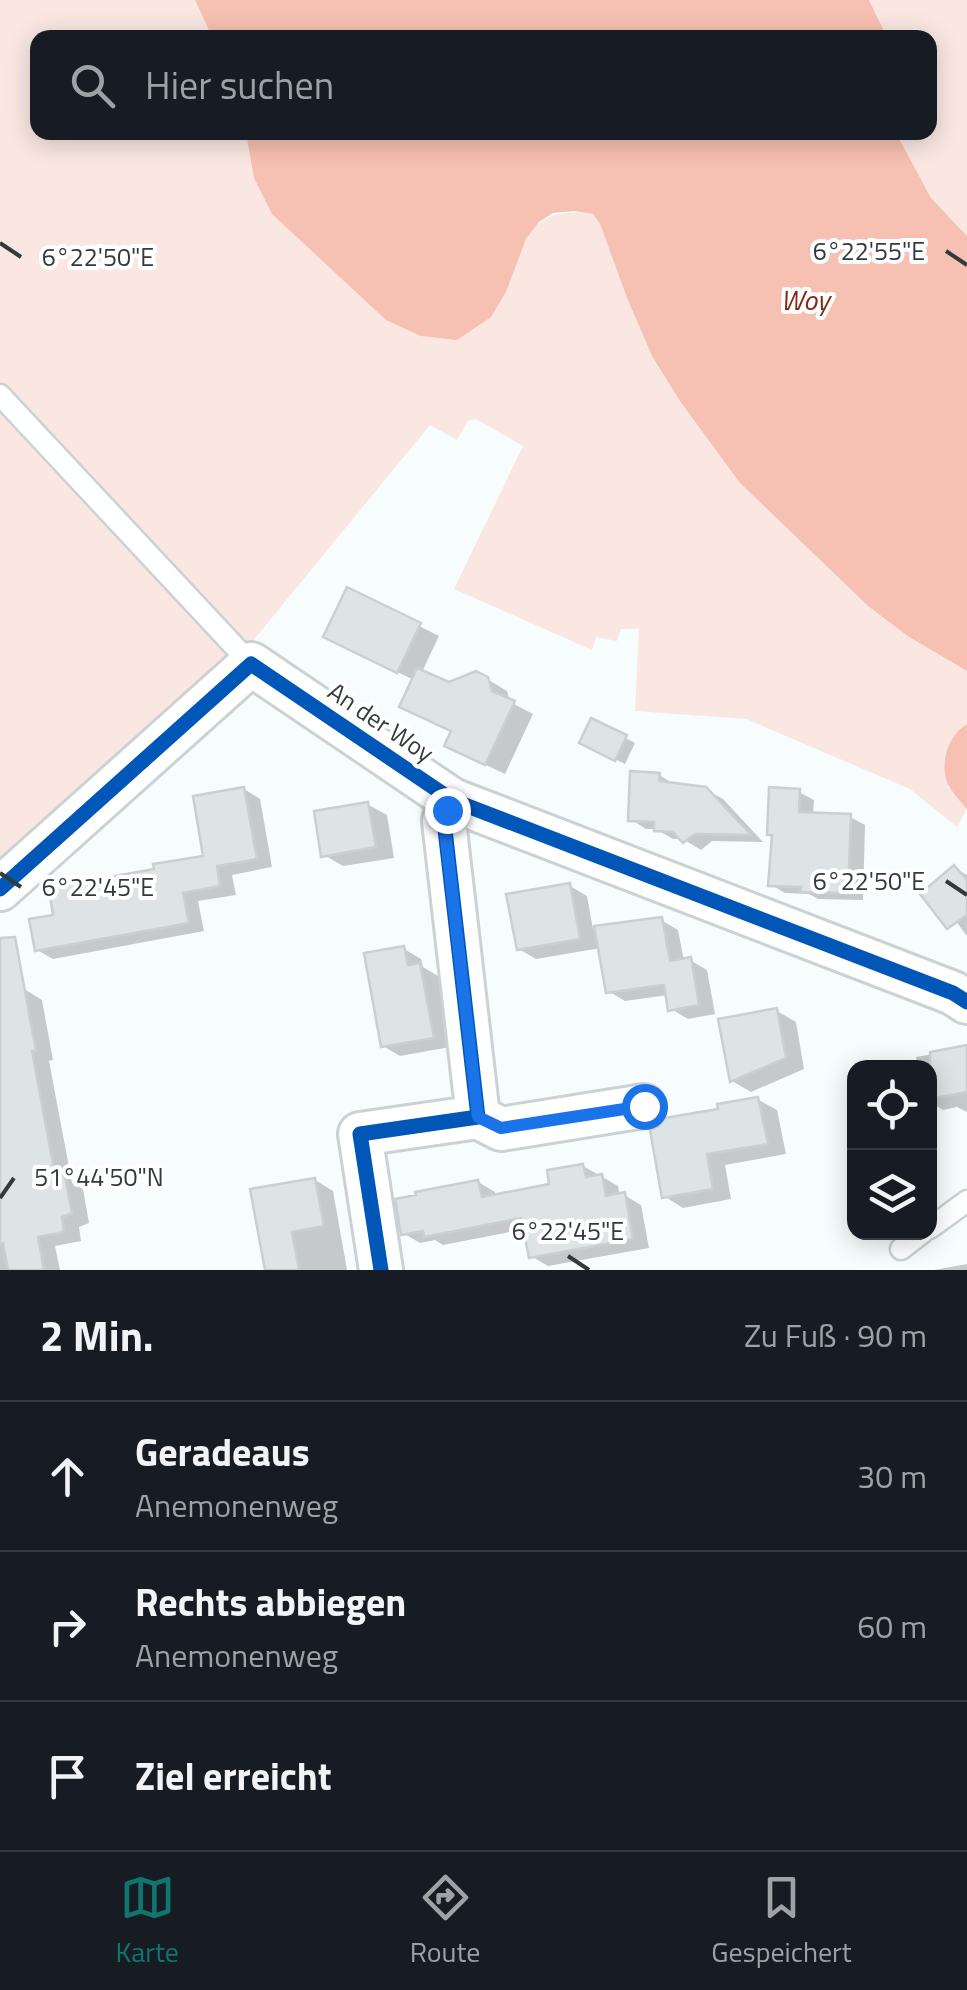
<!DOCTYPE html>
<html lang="de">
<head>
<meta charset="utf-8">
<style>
  body { margin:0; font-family:"Titillium Web",sans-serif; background:#242831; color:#f1f3f6 }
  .controls { position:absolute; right:30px; bottom:30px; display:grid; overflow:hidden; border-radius:20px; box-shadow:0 5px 25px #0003 }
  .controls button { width:90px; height:90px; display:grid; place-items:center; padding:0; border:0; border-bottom:2px solid #363941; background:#171b24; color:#f1f3f6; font:50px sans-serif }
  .stop { position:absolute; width:30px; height:30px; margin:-22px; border:8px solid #1a73e8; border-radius:50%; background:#fff }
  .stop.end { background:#1a73e8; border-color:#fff; box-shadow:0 2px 10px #0008 }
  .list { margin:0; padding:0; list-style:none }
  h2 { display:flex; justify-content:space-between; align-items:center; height:130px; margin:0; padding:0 40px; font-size:42px }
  h2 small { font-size:32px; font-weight:400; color:#9ea1a6 }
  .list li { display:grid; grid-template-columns:65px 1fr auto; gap:30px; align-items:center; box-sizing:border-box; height:150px; padding:0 40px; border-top:2px solid #363941 }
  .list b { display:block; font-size:38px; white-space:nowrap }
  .list p { margin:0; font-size:32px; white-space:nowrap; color:#9ea1a6 }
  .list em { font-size:32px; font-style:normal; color:#9ea1a6 }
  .icon { flex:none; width:55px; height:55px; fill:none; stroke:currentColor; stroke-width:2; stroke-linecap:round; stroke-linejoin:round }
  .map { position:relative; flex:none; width:967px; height:1270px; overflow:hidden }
  .search { position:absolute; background:#171b24; box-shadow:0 5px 25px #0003; left:30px; right:30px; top:30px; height:110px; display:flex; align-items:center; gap:25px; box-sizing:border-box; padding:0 35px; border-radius:20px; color:#9ea1a6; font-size:38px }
  .sheet { height:580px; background:#171b24 }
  nav { display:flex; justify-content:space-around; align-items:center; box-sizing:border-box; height:140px; border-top:2px solid #363941; background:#171b24; font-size:28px; color:#9ea1a6 }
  nav a { display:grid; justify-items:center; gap:5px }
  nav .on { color:#0f766e }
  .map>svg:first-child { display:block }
</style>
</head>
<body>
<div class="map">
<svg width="967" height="1270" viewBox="0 0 967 1270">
  <rect width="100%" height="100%" fill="#f7fcfd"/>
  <path fill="#fae7e2" d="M 0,0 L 195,0 L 212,37 L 38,38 L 38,132 L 246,133 L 254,178 L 506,292 C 525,242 528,204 593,214 L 600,224 L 627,298 L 652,356 L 740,483 L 868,606 L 909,637 L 967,671 L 967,724 L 960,728 L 948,787 L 967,809 L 957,827 L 910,789 L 746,719 L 635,711 L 639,629 L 621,629 L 617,641 L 596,637 L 592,650 L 454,589 L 523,446 L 476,419 L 468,421 L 457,440 L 430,425 L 247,648 L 0,384 Z
    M 869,0 L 967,0 L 967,236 L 931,198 L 896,133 L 930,132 L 930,38 L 887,37 Z
    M 0,406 L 234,660 L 0,869 Z"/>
  <path fill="#f6c0b2" d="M 195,0 L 869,0 L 887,37 L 212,37 Z
    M 246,133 L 896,133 L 931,198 L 967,236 L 967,671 L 909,637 L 868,606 L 740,483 L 680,401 L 652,356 L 627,298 L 600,224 L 593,214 L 574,211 L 553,213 L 539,222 L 526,239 L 506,292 L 491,317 L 457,340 L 421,336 L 386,320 L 272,214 L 254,178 Z
    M 967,724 L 967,809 C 960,801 951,792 947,782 C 940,762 948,735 967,724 Z"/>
  <path fill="#0003" d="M 349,591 L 439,636 L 422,672 L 449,685 L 487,679 L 507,691 L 510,702 L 533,714 L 505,774 L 467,756 L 454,732 L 414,680 L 346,647 Z
    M 592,721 L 635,743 L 625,764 L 591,747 Z
    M 659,775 L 676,785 L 705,789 L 723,799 L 763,842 L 712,841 L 701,850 L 683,839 L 673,839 L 656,829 L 646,829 L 630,819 Z
    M 244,789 L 260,799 L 272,867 L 232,875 L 236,895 L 198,901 L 204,931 L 53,959 L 37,950 L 56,917 L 157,871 L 206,858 Z
    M 799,792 L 814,800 L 813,815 L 850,817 L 865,825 L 863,900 L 818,899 L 809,894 L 785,893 L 770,884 L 774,836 L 770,834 Z
    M 367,804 L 387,815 L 394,858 L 343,866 L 324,855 Z
    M 954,868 L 967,875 L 967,936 L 931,888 Z
    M 570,886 L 587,896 L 593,929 L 661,920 L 678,930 L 684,961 L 690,960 L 707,970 L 715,1014 L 688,1019 L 671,1009 L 668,995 L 625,1001 L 608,991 L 601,948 L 536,959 L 519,949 Z
    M 404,949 L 421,959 L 423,967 L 438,976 L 450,1047 L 400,1056 L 383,1046 Z
    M 24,989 L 42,1000 L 53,1060 L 49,1061 L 72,1183 L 83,1189 L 89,1223 L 79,1227 L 81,1241 L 55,1246 L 60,1270 L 0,1270 L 0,993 Z
    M 777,1011 L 796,1022 L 804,1069 L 751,1092 L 732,1081 Z
    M 967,1048 L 967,1112 L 957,1107 L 943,1110 L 930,1102 L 930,1068 L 918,1068 L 916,1057 Z
    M 757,1099 L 777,1110 L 786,1154 L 725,1165 L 731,1199 L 683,1208 L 664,1196 L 721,1111 Z
    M 583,1166 L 618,1186 L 620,1196 L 624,1195 L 641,1205 L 649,1248 L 548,1266 L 531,1256 L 526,1229 L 443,1245 L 435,1240 L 420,1243 L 403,1233 L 478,1182 L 495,1192 L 495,1197 L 552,1185 Z
    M 315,1180 L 333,1191 L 347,1270 L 268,1270 Z
    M 967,1264 L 967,1270 L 934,1270 Z"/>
  <path fill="#dee4e5" stroke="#cad0d2" stroke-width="2.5" d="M 347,587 L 421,623 L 397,673 L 323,637 Z
    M 417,668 L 449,682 L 476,671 L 488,677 L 492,691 L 515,701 L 485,765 L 444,746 L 451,731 L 399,707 Z
    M 591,718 L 627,735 L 615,761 L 579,743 Z
    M 630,771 L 660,773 L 659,781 L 706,787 L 751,835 L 695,834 L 683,843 L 673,832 L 654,831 L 654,822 L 628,821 Z
    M 244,787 L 257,859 L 217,866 L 220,886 L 183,893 L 189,923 L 35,951 L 29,919 L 53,915 L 49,888 L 154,869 L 153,864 L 203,856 L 193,796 Z
    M 769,787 L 800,789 L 799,812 L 851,814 L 848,893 L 800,892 L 801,887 L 768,886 L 772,835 L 767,835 Z
    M 368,802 L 376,847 L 321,857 L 314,811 Z
    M 954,865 L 967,880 L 967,915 L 947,929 L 920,894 Z
    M 570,883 L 580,939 L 517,950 L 506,894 Z
    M 662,917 L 670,961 L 691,957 L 699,1005 L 668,1011 L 664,985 L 606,993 L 594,926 Z
    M 15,937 L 36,1051 L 32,1051 L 55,1175 L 57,1177 L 65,1176 L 72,1213 L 62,1217 L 64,1232 L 38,1237 L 44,1270 L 8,1270 L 3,1243 L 0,1244 L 0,938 Z
    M 404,946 L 408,965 L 420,963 L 434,1038 L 381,1047 L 364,953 Z
    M 777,1008 L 786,1058 L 730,1082 L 718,1019 Z
    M 967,1045 L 967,1092 L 930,1099 L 930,1052 Z
    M 758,1097 L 768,1144 L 707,1154 L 713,1189 L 662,1198 L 650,1130 L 659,1126 L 665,1118 L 718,1109 L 717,1104 Z
    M 583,1164 L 586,1177 L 602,1174 L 606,1196 L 625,1192 L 633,1239 L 529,1258 L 521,1218 L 424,1237 L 423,1231 L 401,1235 L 395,1199 L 416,1195 L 415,1192 L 478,1180 L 482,1197 L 549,1184 L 547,1170 Z
    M 315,1178 L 324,1226 L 292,1232 L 299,1270 L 265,1270 L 250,1189 Z"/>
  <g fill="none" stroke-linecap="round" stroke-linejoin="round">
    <defs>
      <path id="lane" d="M 0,395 L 251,664
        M 930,1228 L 967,1201
        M 901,1249 L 923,1232"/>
      <path id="street" d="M 0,889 L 251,664 L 452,800 L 953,993 L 967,1002
        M 478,1117 L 501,1129 L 644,1106
        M 381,1270 L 360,1134 L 478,1117 L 444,821 L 452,800"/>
    </defs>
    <use href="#lane" stroke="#ccd2d3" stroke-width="25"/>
    <use href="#street" stroke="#ccd2d3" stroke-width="48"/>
    <use href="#lane" stroke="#feffff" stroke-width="20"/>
    <use href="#street" stroke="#feffff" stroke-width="42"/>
    <defs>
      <path id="cycleway" d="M 0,889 L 251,664 L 452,800 L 953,993 L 967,1002
        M 381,1270 L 360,1134 L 478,1117 L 444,821 L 452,800"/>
    </defs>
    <use href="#cycleway" stroke="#fff" stroke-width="21"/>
    <use href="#cycleway" stroke="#0057b8" stroke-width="15"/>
  </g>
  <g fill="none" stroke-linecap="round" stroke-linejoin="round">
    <path stroke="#1a73e8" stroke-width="12" d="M 447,810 L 444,822 L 478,1117 L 501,1128 L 644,1106"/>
  </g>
  <path fill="none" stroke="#323a3b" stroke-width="4" d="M 0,243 L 21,257M 946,251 L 967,265M 0,873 L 21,887M 946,881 L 967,895M 0,1198 L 14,1178M 568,1256 L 589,1270"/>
  <g text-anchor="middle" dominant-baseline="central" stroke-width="8" stroke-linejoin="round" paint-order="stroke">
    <g font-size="25" fill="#323a3b" stroke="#fff">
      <text transform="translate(381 722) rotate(34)">An der Woy</text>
    </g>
    <g font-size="28" font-style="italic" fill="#7f2c15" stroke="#fff">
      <text x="805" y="299">Woy</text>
    </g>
  </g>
  <g font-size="25" text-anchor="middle" fill="#323a3b" stroke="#fff" stroke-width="8" stroke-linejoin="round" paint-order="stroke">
    <text x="869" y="260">6°22'55"E</text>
    <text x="98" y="266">6°22'50"E</text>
    <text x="869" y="890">6°22'50"E</text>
    <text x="98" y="896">6°22'45"E</text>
    <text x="99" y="1186">51°44'50"N</text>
    <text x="568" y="1240">6°22'45"E</text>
  </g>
</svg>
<div class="controls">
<button><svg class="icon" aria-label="locate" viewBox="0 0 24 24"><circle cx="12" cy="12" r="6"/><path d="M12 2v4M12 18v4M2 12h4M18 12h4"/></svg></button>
<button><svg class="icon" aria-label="layers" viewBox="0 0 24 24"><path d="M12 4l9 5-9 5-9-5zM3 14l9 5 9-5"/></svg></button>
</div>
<div class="stop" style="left:644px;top:1106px"></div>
<div class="stop end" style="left:447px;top:810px"></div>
<div class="search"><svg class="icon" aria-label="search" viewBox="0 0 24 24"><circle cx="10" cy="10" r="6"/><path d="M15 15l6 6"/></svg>Hier suchen</div>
</div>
<section class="sheet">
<h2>2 Min.<small>Zu Fuß · 90 m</small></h2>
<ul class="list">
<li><svg class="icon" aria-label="ahead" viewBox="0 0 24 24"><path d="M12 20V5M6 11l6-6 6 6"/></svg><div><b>Geradeaus</b><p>Anemonenweg</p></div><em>30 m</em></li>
<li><svg class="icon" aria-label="right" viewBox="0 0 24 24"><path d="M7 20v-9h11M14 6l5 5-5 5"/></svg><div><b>Rechts abbiegen</b><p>Anemonenweg</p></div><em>60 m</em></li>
<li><svg class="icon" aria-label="arrive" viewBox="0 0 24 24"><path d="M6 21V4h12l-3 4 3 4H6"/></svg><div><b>Ziel erreicht</b></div></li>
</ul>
</section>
<nav>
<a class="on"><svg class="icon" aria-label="map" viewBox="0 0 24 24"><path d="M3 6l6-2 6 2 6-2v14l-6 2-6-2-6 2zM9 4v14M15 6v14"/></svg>Karte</a>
<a><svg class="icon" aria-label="directions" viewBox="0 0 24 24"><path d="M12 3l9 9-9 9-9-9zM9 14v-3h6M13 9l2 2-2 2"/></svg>Route</a>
<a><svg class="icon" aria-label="saved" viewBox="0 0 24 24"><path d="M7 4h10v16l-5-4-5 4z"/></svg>Gespeichert</a>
</nav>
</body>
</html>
